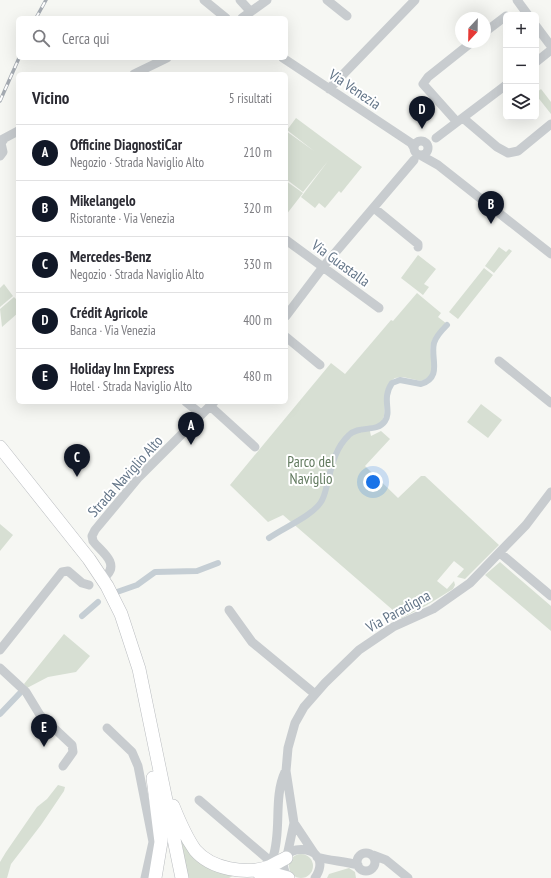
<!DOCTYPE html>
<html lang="it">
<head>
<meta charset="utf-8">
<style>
  body { margin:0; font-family:"PT Sans Narrow",sans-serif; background:#f7f7f7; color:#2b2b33 }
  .controls { position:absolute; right:12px; top:12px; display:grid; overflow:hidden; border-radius:6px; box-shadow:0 4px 16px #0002 }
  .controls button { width:36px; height:36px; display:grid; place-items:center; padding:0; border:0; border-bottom:1px solid #e1e1e2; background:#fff; color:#2b2b33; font:20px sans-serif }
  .compass { position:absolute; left:455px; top:12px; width:36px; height:36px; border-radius:50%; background:#fff; box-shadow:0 4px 16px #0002; rotate:202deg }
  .you { position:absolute; left:373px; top:482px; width:14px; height:14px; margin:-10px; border:3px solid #fff; border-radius:50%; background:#1a73e8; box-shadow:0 0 0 6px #1a73e833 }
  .badge { display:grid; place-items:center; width:26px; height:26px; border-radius:50%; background:#111827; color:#fff; font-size:13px; font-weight:700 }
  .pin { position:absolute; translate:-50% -33px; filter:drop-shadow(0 1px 2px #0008) }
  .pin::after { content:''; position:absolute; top:21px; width:14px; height:12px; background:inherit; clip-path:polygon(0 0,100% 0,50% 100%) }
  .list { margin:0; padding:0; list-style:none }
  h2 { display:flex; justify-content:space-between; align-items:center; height:52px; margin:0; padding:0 16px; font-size:17px }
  h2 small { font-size:13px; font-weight:400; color:#7c7c81 }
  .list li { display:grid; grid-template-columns:26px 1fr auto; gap:12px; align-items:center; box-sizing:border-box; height:56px; padding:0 16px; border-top:1px solid #e1e1e2 }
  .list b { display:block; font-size:15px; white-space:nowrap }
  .list p { margin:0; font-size:13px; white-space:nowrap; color:#7c7c81 }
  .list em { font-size:13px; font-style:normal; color:#7c7c81 }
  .icon { flex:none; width:22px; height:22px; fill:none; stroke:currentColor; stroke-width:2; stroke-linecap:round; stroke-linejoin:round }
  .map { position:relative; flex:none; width:551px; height:878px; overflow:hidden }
  .search { position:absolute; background:#fff; box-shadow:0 4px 16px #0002; left:16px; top:16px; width:272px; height:44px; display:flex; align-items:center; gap:10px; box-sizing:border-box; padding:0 14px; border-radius:6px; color:#7c7c81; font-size:15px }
  .panel { position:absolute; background:#fff; box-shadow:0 4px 16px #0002; left:16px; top:72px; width:272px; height:332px; border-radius:6px }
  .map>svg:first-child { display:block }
</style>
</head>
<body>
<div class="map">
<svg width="551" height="878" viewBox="0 0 551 878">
  <rect width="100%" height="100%" fill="#f6f7f3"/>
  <path fill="#d7dfd3" d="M 541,89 L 551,102 L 551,114 L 536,95 L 536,93 Z
    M 296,118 L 362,167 L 341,193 L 339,191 L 325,208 L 319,203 L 315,208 L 301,197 L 328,161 L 303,192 L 286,179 L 286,131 L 314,151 L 287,130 Z
    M 286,181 L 303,193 L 286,215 Z
    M 499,247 L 506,252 L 509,249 L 512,251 L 494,273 L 485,266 Z
    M 418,255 L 436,269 L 424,284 L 429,287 L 423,295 L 401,278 Z
    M 484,268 L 493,275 L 458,319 L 449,312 Z
    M 4,284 L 13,296 L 0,307 L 0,288 Z
    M 417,293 L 441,313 L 438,317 L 447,324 C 441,330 433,336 431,344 C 428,357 440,375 421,381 L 403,377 L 395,378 C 372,392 399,424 369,427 L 371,436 L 381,431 L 390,439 L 365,466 L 398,498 L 421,476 L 425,476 L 499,545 L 465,579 L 457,577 L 464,569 L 454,561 L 437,581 L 447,589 L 454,581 L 455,585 L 453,589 L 427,605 L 402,618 L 283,515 L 268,522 L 230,485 L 331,363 L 345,374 L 391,320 L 393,321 Z
    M 14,297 L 18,301 L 18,313 L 2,327 L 0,309 Z
    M 481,404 L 502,420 L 488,438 L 467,422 Z
    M 0,524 L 13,535 L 0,551 Z
    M 500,562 L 551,606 L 551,631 L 485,575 Z
    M 64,634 L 90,656 L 76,672 L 48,677 L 27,688 L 24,684 Z
    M 58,785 L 65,787 L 64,791 L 41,825 L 11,864 L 7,878 L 0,878 L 0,862 L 6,852 L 37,807 L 47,799 Z
    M 181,839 L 233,876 L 229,878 L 188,878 Z
    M289 866a12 12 0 1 1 24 0a12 12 0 1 1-24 0Z
    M 349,868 L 355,872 L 356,878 L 327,878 L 329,874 Z"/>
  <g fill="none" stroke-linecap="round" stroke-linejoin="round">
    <path stroke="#c5ced4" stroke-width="6" d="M 269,538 C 283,528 312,516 321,502 C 325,496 326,488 328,481 C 332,464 336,447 349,435 C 359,425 377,433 385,421 C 392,411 381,399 392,383 L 400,380 L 421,384 C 443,377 430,358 434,343 C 436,336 442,330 447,325
      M 117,592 L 137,585 L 155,572 L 197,571 L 218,563
      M 82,616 L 98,602
      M 0,714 L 20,693"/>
    <defs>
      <path id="highway" d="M 0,447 L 89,559 L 107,586 L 121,614 L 139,669 L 182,878
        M 153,778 L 161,842 L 155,878
        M 173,806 C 179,821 185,836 195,850 C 211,869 246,875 269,867 C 275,864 280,861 286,858
        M 259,873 L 270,873 L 288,878"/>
    </defs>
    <use href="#highway" stroke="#babdc0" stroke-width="14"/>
    <path stroke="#c8cccf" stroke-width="9" d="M 204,0 L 226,18
      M 240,0 L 250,11
      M 327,0 L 347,16
      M 517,0 L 528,15
      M 242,18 L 267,0
      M 536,26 L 551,46
      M 485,32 L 506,16
      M 283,58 L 411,143 L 414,148
      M 536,62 L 551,50
      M 134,74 L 167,58
      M 329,89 L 415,0
      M 463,118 L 497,147 L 508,153 L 518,151 L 551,124
      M 457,122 L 423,84 L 428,77 L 472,42
      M 436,138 L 506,85
      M 1,140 L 18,131
      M414 148a7 7 0 1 1 14 0a7 7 0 1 1-14 0Z
      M 0,156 L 3,152 L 1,143 L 5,138
      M 422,156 L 438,165 L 551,254
      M 374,208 L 418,244 L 418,247
      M 286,240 L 379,308
      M 286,316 L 323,267 L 414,160
      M 286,337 L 320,365
      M 499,361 L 551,403
      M 186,402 L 201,414
      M 210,406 L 255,447
      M 500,553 L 551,596
      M 107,575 C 119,562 100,551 93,541 L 92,536 L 95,530 L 139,477 L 214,402
      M 229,610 L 252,642 L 315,694
      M 0,650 L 62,572 L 68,571 L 82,583 L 89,585
      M 0,668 L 26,692 L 40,715 L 72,745 L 73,752 L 63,766
      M 107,728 L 132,752 L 138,766 L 153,842 L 145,878
      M 199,800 L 269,860 L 273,857 C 282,830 273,798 285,772
      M 294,823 L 314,853
      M357 862a9 9 0 1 1 18 0a9 9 0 1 1-18 0Z
      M 373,855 L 386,860 L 408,878
      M 287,856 L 294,823 L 286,771 L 288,748 L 295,723 L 304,707 L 325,683 L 359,650 L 393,627 L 433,609 L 470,583 L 526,525 L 551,492
      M 317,857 C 331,861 344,861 358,865
      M 288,878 C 265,839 339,841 315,878"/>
    <use href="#highway" stroke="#fff" stroke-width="13"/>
    <defs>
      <path id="rail" d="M 36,18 L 46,0
        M 0,101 L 19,58"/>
    </defs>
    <use href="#rail" stroke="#a5abb2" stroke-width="3.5"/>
    <use href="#rail" stroke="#fff" stroke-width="2" stroke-dasharray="6" stroke-linecap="butt"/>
  </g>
  <g text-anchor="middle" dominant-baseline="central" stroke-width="4" stroke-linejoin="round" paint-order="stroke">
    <g font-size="15" fill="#627487" stroke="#fff">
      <text transform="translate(355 89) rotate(34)">Via Venezia</text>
      <text transform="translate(341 263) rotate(36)">Via Guastalla</text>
      <text transform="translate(125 476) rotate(-48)">Strada Naviglio Alto</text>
      <text transform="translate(398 611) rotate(-29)">Via Paradigna</text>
    </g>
    <g font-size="15" fill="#61795e" stroke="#fff">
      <text x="311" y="461">Parco del<tspan x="311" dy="17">Naviglio</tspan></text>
    </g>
  </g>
</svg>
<div class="controls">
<button>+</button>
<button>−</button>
<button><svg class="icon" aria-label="layers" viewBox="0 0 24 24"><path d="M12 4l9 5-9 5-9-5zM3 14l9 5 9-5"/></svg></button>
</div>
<svg class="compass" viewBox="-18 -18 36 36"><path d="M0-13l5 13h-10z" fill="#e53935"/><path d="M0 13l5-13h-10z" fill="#7c7c81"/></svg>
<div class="you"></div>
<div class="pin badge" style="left:191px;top:445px">A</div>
<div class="pin badge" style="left:491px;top:224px">B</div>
<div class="pin badge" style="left:77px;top:477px">C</div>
<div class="pin badge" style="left:422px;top:129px">D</div>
<div class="pin badge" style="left:44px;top:747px">E</div>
<div class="search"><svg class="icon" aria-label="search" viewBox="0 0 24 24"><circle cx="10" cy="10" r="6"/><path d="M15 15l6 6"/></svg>Cerca qui</div>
<section class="panel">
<h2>Vicino<small>5 risultati</small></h2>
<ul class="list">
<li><span class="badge">A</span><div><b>Officine DiagnostiCar</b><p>Negozio · Strada Naviglio Alto</p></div><em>210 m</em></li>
<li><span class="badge">B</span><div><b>Mikelangelo</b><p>Ristorante · Via Venezia</p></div><em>320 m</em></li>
<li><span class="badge">C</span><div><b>Mercedes-Benz</b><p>Negozio · Strada Naviglio Alto</p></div><em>330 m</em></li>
<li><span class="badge">D</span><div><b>Crédit Agricole</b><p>Banca · Via Venezia</p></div><em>400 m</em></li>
<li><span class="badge">E</span><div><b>Holiday Inn Express</b><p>Hotel · Strada Naviglio Alto</p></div><em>480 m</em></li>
</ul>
</section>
</div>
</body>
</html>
